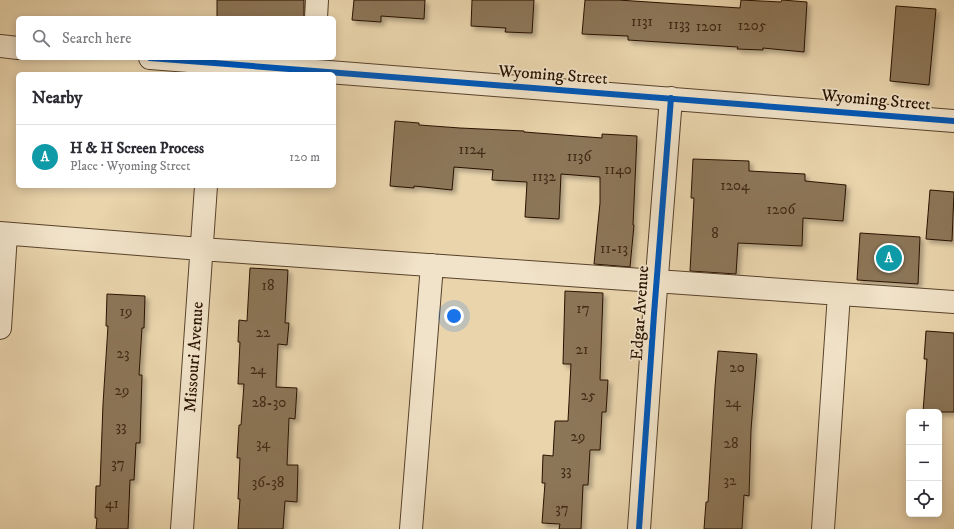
<!DOCTYPE html>
<html lang="en">
<head>
<meta charset="utf-8">
<style>
  body { margin:0; font-family:"IM FELL DW Pica",serif; background:#f2f2f3; color:#2b2b33 }
  .controls { position:absolute; right:12px; bottom:12px; display:grid; overflow:hidden; border-radius:6px; box-shadow:0 2px 10px #0003 }
  .controls button { width:36px; height:36px; display:grid; place-items:center; padding:0; border:0; border-bottom:1px solid #e1e1e2; background:#fff; color:#2b2b33; font:20px sans-serif }
  .you { position:absolute; left:454px; top:316px; width:14px; height:14px; margin:-10px; border:3px solid #fff; border-radius:50%; background:#1a73e8; box-shadow:0 0 0 6px #1a73e833 }
  .badge { display:grid; place-items:center; width:26px; height:26px; border-radius:50%; background:#8f2418; color:#fff; font-size:13px; font-weight:700 }
  .pin { position:absolute; translate:-50% -50%; border:2px solid #fff; box-shadow:0 1px 4px #0006 }
  .list { margin:0; padding:0; list-style:none }
  h2 { display:flex; justify-content:space-between; align-items:center; height:52px; margin:0; padding:0 16px; font-size:17px }
  h2 small { font-size:13px; font-weight:400; color:#7c7c81 }
  .list li { display:grid; grid-template-columns:26px 1fr auto; gap:12px; align-items:center; box-sizing:border-box; height:64px; padding:0 16px; border-top:1px solid #e1e1e2 }
  .list b { display:block; font-size:15px; white-space:nowrap }
  .list p { margin:0; font-size:13px; white-space:nowrap; color:#7c7c81 }
  .list em { font-size:13px; font-style:normal; color:#7c7c81 }
  .icon { flex:none; width:22px; height:22px; fill:none; stroke:currentColor; stroke-width:2; stroke-linecap:round; stroke-linejoin:round }
  .map { position:relative; flex:none; width:954px; height:529px; overflow:hidden }
  .search { position:absolute; background:#fff; box-shadow:0 2px 10px #0003; left:16px; top:16px; width:320px; height:44px; display:flex; align-items:center; gap:10px; box-sizing:border-box; padding:0 14px; border-radius:6px; color:#7c7c81; font-size:15px }
  .panel { position:absolute; background:#fff; box-shadow:0 2px 10px #0003; left:16px; top:72px; width:320px; height:116px; border-radius:6px }
  .map>svg:first-child { display:block }
</style>
</head>
<body>
<div class="map">
<svg width="954" height="529" viewBox="0 0 954 529">
  <defs>
    <filter id="shadow"><feDropShadow dx="3.5" dy="3.5" stdDeviation="2" flood-color="#0004"/></filter>
  </defs>
  <rect width="100%" height="100%" fill="#e9d4ac"/>
  <filter id="stains"><feTurbulence type="fractalNoise" baseFrequency=".005" numOctaves="4"/><feColorMatrix values="0 0 0 0 .2 0 0 0 0 .09 0 0 0 0 .02 0 0 0 .5 -.17"/></filter>
  <radialGradient id="worn" r=".72"><stop offset=".6" stop-color="#630" stop-opacity="0"/><stop offset="1" stop-color="#630" stop-opacity=".3"/></radialGradient>
  <path fill="#8c7659" stroke="#281100" filter="url(#shadow)" d="M 217,0 L 304,0 L 304,18 L 243,17 L 243,18 L 217,18 Z
    M 354,0 L 425,0 L 424,19 L 381,16 L 381,22 L 352,20 Z
    M 472,0 L 534,0 L 532,33 L 505,32 L 506,28 L 471,26 Z
    M 585,0 L 618,0 L 740,8 L 741,0 L 781,2 L 782,0 L 807,2 L 804,52 L 763,48 L 763,50 L 737,49 L 738,47 L 628,40 L 628,36 L 582,34 Z
    M 896,6 L 936,9 L 929,85 L 890,81 Z
    M 395,121 L 419,123 L 419,125 L 460,128 L 524,131 L 524,132 L 602,138 L 602,134 L 637,136 L 633,225 L 634,225 L 630,267 L 594,264 L 600,203 L 600,177 L 561,174 L 559,219 L 525,217 L 527,182 L 492,180 L 493,170 L 454,167 L 452,190 L 414,186 L 414,188 L 390,186 Z
    M 693,159 L 749,161 L 749,171 L 805,174 L 805,181 L 846,185 L 843,221 L 803,218 L 802,246 L 738,243 L 736,274 L 690,271 L 694,198 L 691,198 Z
    M 930,190 L 954,192 L 952,241 L 926,239 Z
    M 860,233 L 920,237 L 918,284 L 857,280 Z
    M 250,268 L 288,270 L 285,323 L 289,323 L 287,345 L 278,344 L 276,387 L 297,388 L 295,419 L 289,418 L 287,465 L 298,465 L 297,502 L 285,501 L 283,529 L 238,529 L 240,499 L 238,499 L 240,458 L 237,458 L 239,425 L 241,425 L 244,384 L 238,384 L 240,342 L 238,342 L 239,320 L 247,321 Z
    M 565,291 L 603,293 L 600,380 L 608,380 L 606,412 L 602,412 L 600,450 L 590,450 L 588,485 L 583,485 L 581,529 L 559,529 L 560,524 L 542,523 L 545,483 L 542,483 L 543,455 L 553,456 L 555,421 L 568,421 L 571,364 L 563,364 Z
    M 107,294 L 145,296 L 144,328 L 142,328 L 139,375 L 142,375 L 140,443 L 136,443 L 134,480 L 130,480 L 128,529 L 96,529 L 97,518 L 95,518 L 96,486 L 100,486 L 103,404 L 108,326 L 106,326 Z
    M 926,331 L 954,333 L 954,412 L 923,412 L 927,359 L 924,359 Z
    M 718,351 L 757,354 L 751,430 L 749,496 L 744,495 L 742,529 L 704,529 L 706,502 L 708,502 L 715,387 Z"/>
  <g fill="none" stroke-linecap="round" stroke-linejoin="round">
    <defs>
      <path id="minor" d="M 316,18 L 317,0
        M 0,46 L 18,48
        M 150,58 L 954,121
        M 0,233 L 201,249 L 954,302
        M 0,328 L 6,234
        M 182,529 L 206,186
        M 411,529 L 432,265
        M 639,529 L 654,314 L 671,98
        M 823,529 L 839,294"/>
    </defs>
    <use href="#minor" stroke="#58422b" stroke-width="24"/>
    <use href="#minor" stroke="#f1e3c9" stroke-width="22"/>
    <defs>
      <path id="cycleway" d="M 150,58 L 954,121
        M 639,529 L 654,314 L 671,98"/>
    </defs>
    <use href="#cycleway" stroke="#f1e3c9" stroke-width="8"/>
    <use href="#cycleway" stroke="#0057b8" stroke-width="6"/>
  </g>
  <g text-anchor="middle" dominant-baseline="central" stroke-width="3.5" stroke-linejoin="round" paint-order="stroke">
    <g font-size="15" fill="#412a16">
      <text x="642" y="21">1131</text>
      <text x="679" y="24">1133</text>
      <text x="752" y="25">1205</text>
      <text x="709" y="26">1201</text>
      <text x="472" y="149">1124</text>
      <text x="579" y="156">1136</text>
      <text x="618" y="169">1140</text>
      <text x="544" y="176">1132</text>
      <text x="735" y="185">1204</text>
      <text x="781" y="209">1206</text>
      <text x="715" y="233">8</text>
      <text x="614" y="248">11-13</text>
      <text x="268" y="285">18</text>
      <text x="583" y="308">17</text>
      <text x="126" y="311">19</text>
      <text x="263" y="332">22</text>
      <text x="582" y="349">21</text>
      <text x="123" y="353">23</text>
      <text x="737" y="367">20</text>
      <text x="258" y="369">24</text>
      <text x="122" y="390">29</text>
      <text x="588" y="395">25</text>
      <text x="269" y="402">28-30</text>
      <text x="733" y="402">24</text>
      <text x="121" y="426">33</text>
      <text x="578" y="436">29</text>
      <text x="263" y="443">34</text>
      <text x="731" y="443">28</text>
      <text x="118" y="463">37</text>
      <text x="566" y="470">33</text>
      <text x="730" y="480">32</text>
      <text x="268" y="482">36-38</text>
      <text x="112" y="503">41</text>
      <text x="562" y="508">37</text>
    </g>
    <g font-size="17" fill="#281100" stroke="#f1e3c9">
      <text transform="translate(553 75) rotate(4)">Wyoming Street</text>
      <text transform="translate(876 100) rotate(5)">Wyoming Street</text>
      <text transform="translate(640 313) rotate(-86)">Edgar Avenue</text>
      <text transform="translate(194 357) rotate(-86)">Missouri Avenue</text>
    </g>
  </g>
  <rect width="100%" height="100%" filter="url(#stains)"/>
  <rect width="100%" height="100%" fill="url(#worn)"/>
</svg>
<div class="controls">
<button>+</button>
<button>−</button>
<button><svg class="icon" aria-label="locate" viewBox="0 0 24 24"><circle cx="12" cy="12" r="6"/><path d="M12 2v4M12 18v4M2 12h4M18 12h4"/></svg></button>
</div>
<div class="you"></div>
<div class="pin badge" style="left:889px;top:258px;background:#0f9aa8">A</div>
<div class="search"><svg class="icon" aria-label="search" viewBox="0 0 24 24"><circle cx="10" cy="10" r="6"/><path d="M15 15l6 6"/></svg>Search here</div>
<section class="panel">
<h2>Nearby<small></small></h2>
<ul class="list">
<li><span class="badge" style="background:#0f9aa8">A</span><div><b>H &amp; H Screen Process</b><p>Place · Wyoming Street</p></div><em>120 m</em></li>
</ul>
</section>
</div>
</body>
</html>
